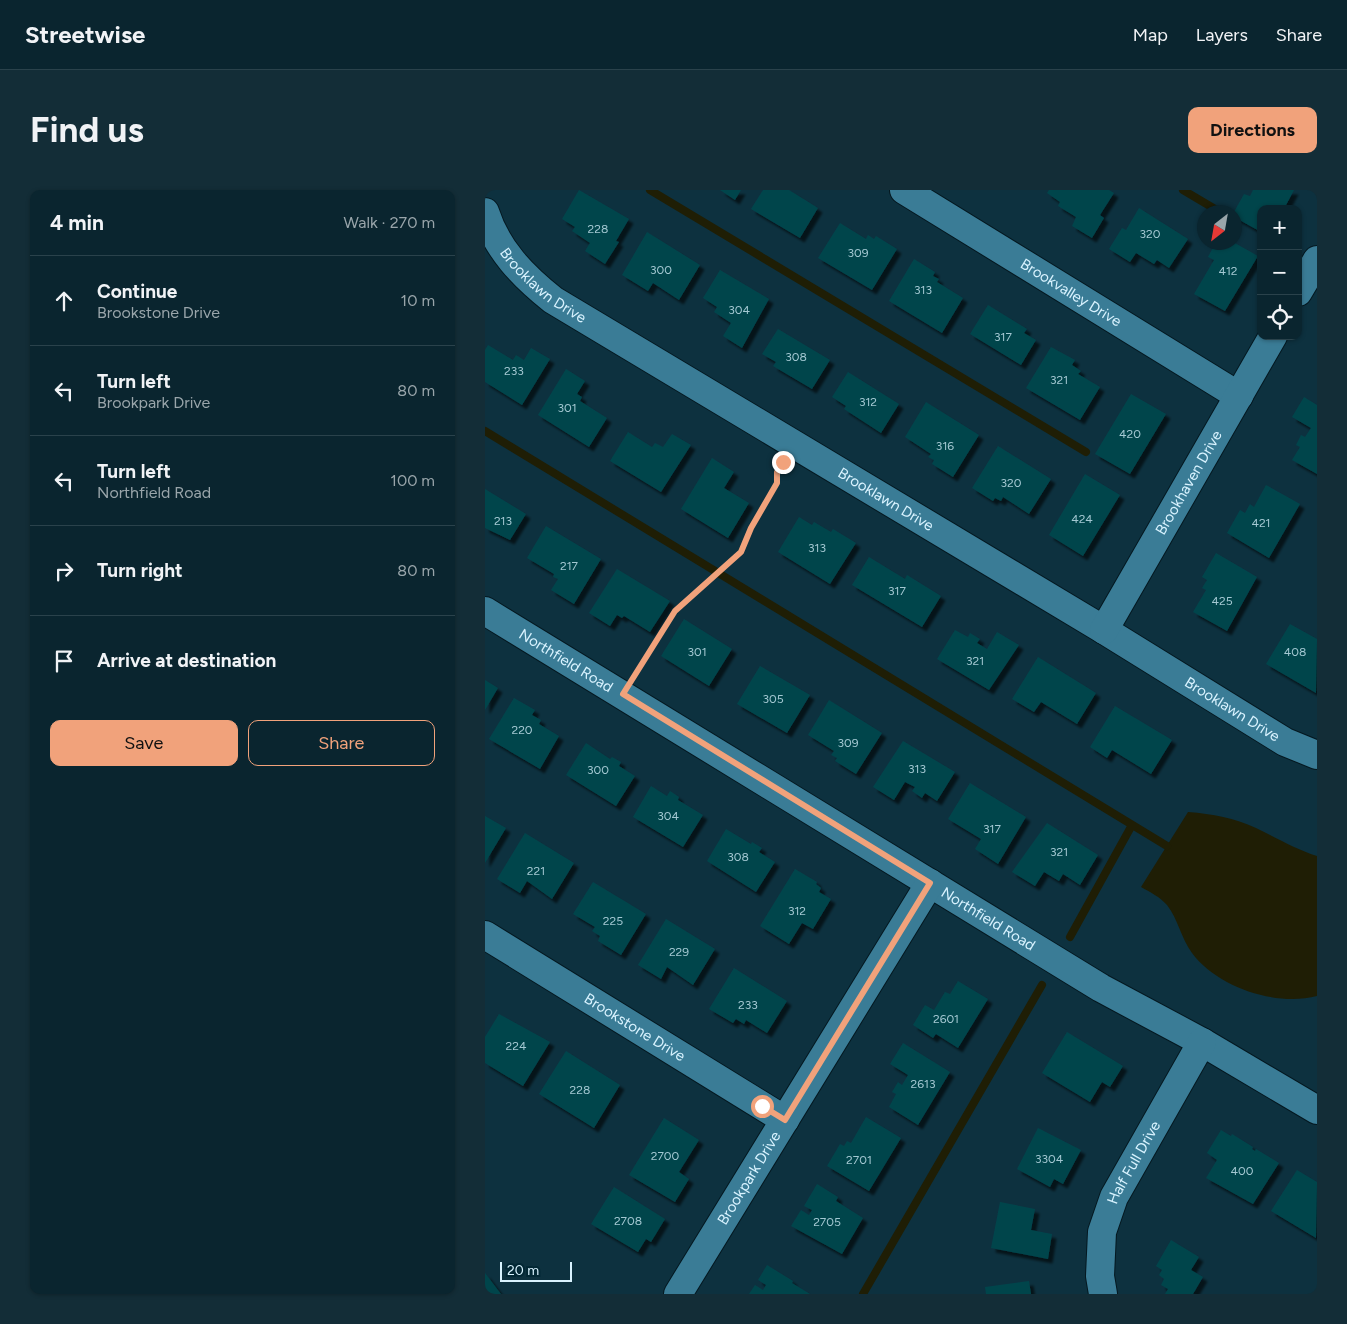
<!DOCTYPE html>
<html lang="en">
<head>
<meta charset="utf-8">
<style>
  body { margin:0; font-family:Figtree,sans-serif; background:#132d37; color:#f1f3f6 }
  .controls { position:absolute; right:15px; top:15px; display:grid; overflow:hidden; border-radius:10px; box-shadow:0 1px 4px #0004 }
  .controls button { width:45px; height:45px; display:grid; place-items:center; padding:0; border:0; border-bottom:1px solid #2a424b; background:#0a252f; color:#f1f3f6; font:25px sans-serif }
  .compass { position:absolute; left:712px; top:15px; width:45px; height:45px; border-radius:50%; background:#0a252f; box-shadow:0 1px 4px #0004; rotate:211deg }
  .scale { position:absolute; left:15px; bottom:12px; width:72px; box-sizing:border-box; padding-left:5px; border:2px solid #d9f3ff; border-top:0; font-size:14px; line-height:18px; white-space:nowrap; color:#d9f3ff; -webkit-text-stroke:4px #022734; paint-order:stroke }
  .stop { position:absolute; width:15px; height:15px; margin:-11px; border:4px solid #f1a27b; border-radius:50%; background:#fff }
  .stop.end { background:#f1a27b; border-color:#fff; box-shadow:0 1px 5px #0008 }
  .list { margin:0; padding:0; list-style:none }
  h2 { display:flex; justify-content:space-between; align-items:center; height:65px; margin:0; padding:0 20px; font-size:21px }
  h2 small { font-size:16px; font-weight:400; color:#99a5aa }
  .list li { display:grid; grid-template-columns:32px 1fr auto; gap:15px; align-items:center; box-sizing:border-box; height:90px; padding:0 20px; border-top:1px solid #2a424b }
  .list b { display:block; font-size:19px; white-space:nowrap }
  .list p { margin:0; font-size:16px; white-space:nowrap; color:#99a5aa }
  .list em { font-size:16px; font-style:normal; color:#99a5aa }
  .actions { display:flex; gap:10px; padding:15px 20px }
  .actions a { flex:1; padding:11px 0; border:1px solid #f1a27b; border-radius:10px; text-align:center; font-size:18px; color:#f1a27b }
  .actions .main { background:#f1a27b; color:#111 }
  .icon { flex:none; width:28px; height:28px; fill:none; stroke:currentColor; stroke-width:2; stroke-linecap:round; stroke-linejoin:round }
  .map { position:relative; flex:none; width:832px; height:1104px; overflow:hidden; border-radius:10px }
  header { display:flex; align-items:center; gap:30px; box-sizing:border-box; height:70px; padding:0 25px; background:#0a252f; border-bottom:1px solid #2a424b }
  header strong { font-size:24px }
  nav { display:flex; gap:28px; margin-inline-start:auto; font-size:18px }
  .intro { display:flex; align-items:center; justify-content:space-between; box-sizing:border-box; height:120px; padding:0 30px }
  h1 { margin:0; font-size:35px }
  .button { padding:12px 22px; border-radius:10px; background:#f1a27b; color:#111; font-size:18px; font-weight:700 }
  main { display:flex; gap:30px; padding:0 30px }
  aside { flex:1; background:#0a252f; border-radius:10px; box-shadow:0 1px 4px #0004 }
  .map>svg:first-child { display:block }
</style>
</head>
<body>
<header>
<strong>Streetwise</strong>
<nav><a>Map</a><a>Layers</a><a>Share</a></nav>
</header>
<div class="intro"><h1>Find us</h1><a class="button">Directions</a></div>
<main>
<aside>
<h2>4 min<small>Walk · 270 m</small></h2>
<ul class="list">
<li><svg class="icon" aria-label="ahead" viewBox="0 0 24 24"><path d="M12 20V5M6 11l6-6 6 6"/></svg><div><b>Continue</b><p>Brookstone Drive</p></div><em>10 m</em></li>
<li><svg class="icon" aria-label="left" viewBox="0 0 24 24"><path d="M17 20v-9H6M10 6l-5 5 5 5"/></svg><div><b>Turn left</b><p>Brookpark Drive</p></div><em>80 m</em></li>
<li><svg class="icon" aria-label="left" viewBox="0 0 24 24"><path d="M17 20v-9H6M10 6l-5 5 5 5"/></svg><div><b>Turn left</b><p>Northfield Road</p></div><em>100 m</em></li>
<li><svg class="icon" aria-label="right" viewBox="0 0 24 24"><path d="M7 20v-9h11M14 6l5 5-5 5"/></svg><div><b>Turn right</b></div><em>80 m</em></li>
<li><svg class="icon" aria-label="arrive" viewBox="0 0 24 24"><path d="M6 21V4h12l-3 4 3 4H6"/></svg><div><b>Arrive at destination</b></div></li>
</ul>
<div class="actions"><a class="main">Save</a><a>Share</a></div>
</aside>
<div class="map">
<svg width="832" height="1104" viewBox="0 0 832 1104">
  <defs>
    <filter id="shadow"><feDropShadow dx="4.5" dy="4.5" stdDeviation="1" flood-color="#0009"/></filter>
  </defs>
  <rect width="100%" height="100%" fill="#0d313f"/>
  <path fill="#1f1e05" d="M 703,622 C 728,624 749,628 771,638 C 792,648 810,659 832,666 L 832,806 C 791,817 732,797 707,763 C 696,748 693,729 682,715 C 675,707 665,702 656,697 Z"/>
  <g fill="none" stroke-linecap="round" stroke-linejoin="round">
    <path stroke="#1f1e05" stroke-width="8" d="M 165,0 L 601,262
      M 698,0 L 735,22
      M 0,241 L 682,656
      M 585,747 L 647,635
      M 378,1104 L 557,795"/>
  </g>
  <path fill="#02454c" filter="url(#shadow)" d="M 94,0 L 144,29 L 131,51 L 134,52 L 120,74 L 100,61 L 105,53 L 87,41 L 90,37 L 77,29 Z
    M 235,0 L 256,0 L 250,10 Z
    M 278,0 L 304,0 L 333,18 L 315,48 L 266,19 Z
    M 564,0 L 624,0 L 629,3 L 615,25 L 619,28 L 607,48 L 587,36 L 591,27 L 573,16 L 575,12 L 562,3 Z
    M 768,0 L 809,0 L 799,19 L 776,19 L 776,42 L 749,27 L 749,22 L 759,4 L 765,6 Z
    M 654,18 L 703,49 L 684,78 L 672,70 L 669,74 L 651,63 L 645,72 L 624,59 L 637,38 L 641,40 Z
    M 355,33 L 381,49 L 383,45 L 389,49 L 391,46 L 412,59 L 387,100 L 333,68 Z
    M 162,42 L 215,75 L 194,110 L 168,93 L 163,101 L 137,85 Z
    M 731,52 L 748,52 L 773,66 L 740,121 L 709,104 L 729,70 L 723,67 Z
    M 429,69 L 450,82 L 448,86 L 454,89 L 452,92 L 478,108 L 457,143 L 404,111 Z
    M 235,80 L 284,109 L 257,158 L 238,146 L 246,133 L 229,122 L 232,117 L 218,108 Z
    M 503,115 L 542,139 L 539,143 L 551,150 L 536,175 L 485,144 Z
    M 293,139 L 345,170 L 327,199 L 288,176 L 291,172 L 277,164 Z
    M 3,155 L 28,170 L 31,165 L 39,170 L 46,158 L 65,169 L 37,215 L 0,192 L 0,160 Z
    M 566,157 L 590,170 L 587,175 L 596,181 L 593,184 L 615,197 L 595,230 L 541,198 Z
    M 81,179 L 100,191 L 92,204 L 97,207 L 95,211 L 122,228 L 104,257 L 53,225 Z
    M 363,182 L 414,214 L 396,243 L 359,219 L 361,216 L 347,207 Z
    M 646,204 L 681,224 L 645,284 L 610,264 Z
    M 819,207 L 832,215 L 832,284 L 807,270 L 815,257 L 811,255 L 816,245 L 820,247 L 826,238 L 807,227 Z
    M 441,212 L 494,245 L 468,287 L 447,274 L 449,270 L 443,267 L 446,264 L 420,247 Z
    M 143,242 L 167,257 L 170,253 L 178,257 L 187,244 L 206,255 L 176,302 L 125,271 Z
    M 513,256 L 566,289 L 544,324 L 518,307 L 516,311 L 510,308 L 508,311 L 487,298 Z
    M 227,268 L 249,282 L 239,298 L 264,313 L 243,348 L 196,319 Z
    M 600,284 L 635,305 L 598,366 L 564,345 Z
    M 781,295 L 815,314 L 784,368 L 742,343 L 755,320 L 760,323 L 765,314 L 769,317 Z
    M 0,299 L 41,324 L 25,350 L 0,338 Z
    M 314,327 L 327,335 L 329,332 L 346,342 L 348,339 L 371,353 L 345,394 L 293,362 Z
    M 61,336 L 116,369 L 89,414 L 66,400 L 73,389 L 68,387 L 69,384 L 42,368 Z
    M 731,363 L 772,387 L 742,441 L 708,422 L 721,400 L 717,398 L 722,390 L 717,387 Z
    M 384,367 L 420,389 L 422,385 L 456,406 L 437,437 L 367,395 Z
    M 132,379 L 185,411 L 165,442 L 139,426 L 137,428 L 132,425 L 125,436 L 104,423 Z
    M 199,429 L 247,459 L 224,496 L 176,466 Z
    M 805,434 L 832,449 L 831,503 L 781,474 Z
    M 470,440 L 483,447 L 485,443 L 495,449 L 492,453 L 502,459 L 512,442 L 534,455 L 504,500 L 452,469 Z
    M 553,467 L 611,503 L 592,534 L 556,512 L 549,522 L 527,509 Z
    M 275,476 L 325,505 L 302,543 L 252,514 Z
    M 0,490 L 13,498 L 0,520 Z
    M 29,508 L 50,520 L 47,525 L 56,530 L 54,534 L 74,546 L 55,579 L 4,549 Z
    M 344,510 L 397,543 L 371,584 L 350,571 L 352,568 L 346,565 L 349,561 L 323,545 Z
    M 630,516 L 687,550 L 666,584 L 627,560 L 622,568 L 605,557 Z
    M 418,551 L 470,582 L 452,611 L 440,603 L 437,608 L 427,601 L 430,597 L 420,592 L 409,610 L 388,597 Z
    M 101,553 L 125,569 L 127,567 L 136,572 L 134,576 L 150,586 L 131,616 L 81,585 Z
    M 485,593 L 541,627 L 513,674 L 490,659 L 496,649 L 463,629 Z
    M 166,596 L 182,606 L 185,601 L 194,607 L 193,610 L 218,625 L 198,657 L 148,627 Z
    M 0,626 L 21,638 L 0,673 Z
    M 562,633 L 613,665 L 595,695 L 578,684 L 574,691 L 559,682 L 550,696 L 527,682 Z
    M 241,639 L 266,654 L 267,652 L 277,658 L 274,662 L 290,672 L 271,702 L 222,671 Z
    M 40,643 L 89,673 L 67,709 L 42,691 L 35,703 L 12,689 Z
    M 310,679 L 332,692 L 331,694 L 336,698 L 334,702 L 346,709 L 328,739 L 317,733 L 304,754 L 275,736 Z
    M 108,692 L 161,724 L 136,765 L 113,751 L 115,746 L 107,741 L 110,737 L 88,724 Z
    M 181,729 L 230,759 L 208,795 L 182,777 L 176,789 L 153,775 Z
    M 249,778 L 302,811 L 282,843 L 261,830 L 259,834 L 251,829 L 248,833 L 224,819 Z
    M 473,791 L 503,809 L 473,858 L 451,844 L 448,848 L 428,835 L 440,815 L 449,820 L 460,802 L 465,804 Z
    M 14,824 L 65,852 L 38,896 L 0,873 L 0,847 Z
    M 582,842 L 638,876 L 625,897 L 617,892 L 605,912 L 557,883 Z
    M 418,853 L 465,882 L 433,935 L 404,917 L 411,904 L 407,902 L 413,892 L 417,895 L 423,885 L 405,874 Z
    M 81,861 L 135,895 L 109,938 L 54,904 Z
    M 381,927 L 416,948 L 384,1001 L 342,976 L 355,954 L 359,956 L 362,951 L 366,953 Z
    M 179,928 L 214,950 L 194,982 L 204,989 L 190,1012 L 144,985 Z
    M 553,938 L 596,960 L 578,994 L 569,989 L 565,997 L 532,979 Z
    M 736,940 L 746,946 L 747,944 L 768,957 L 767,959 L 770,961 L 771,959 L 794,973 L 768,1014 L 721,988 L 732,970 L 722,963 Z
    M 812,980 L 832,992 L 831,1048 L 786,1021 Z
    M 332,994 L 353,1007 L 351,1011 L 378,1028 L 357,1064 L 306,1036 L 316,1020 L 324,1025 L 327,1020 L 319,1016 Z
    M 129,997 L 180,1029 L 166,1052 L 161,1049 L 153,1062 L 106,1034 Z
    M 515,1012 L 550,1019 L 546,1040 L 567,1044 L 563,1069 L 506,1058 Z
    M 686,1050 L 714,1067 L 706,1080 L 718,1087 L 708,1104 L 680,1104 L 683,1099 L 676,1095 L 679,1089 L 674,1085 L 677,1080 L 671,1076 Z
    M 282,1075 L 308,1091 L 307,1093 L 325,1104 L 264,1104 L 270,1095 L 278,1100 L 281,1095 L 273,1090 Z
    M 0,1083 L 16,1104 L 0,1104 Z
    M 544,1091 L 546,1104 L 501,1104 L 500,1097 Z"/>
  <g fill="none" stroke-linecap="round" stroke-linejoin="round">
    <defs>
      <g id="minor">
        <path id="s1" d="M 419,0 L 754,206"/>
        <path id="s2" d="M 0,22 C 12,60 38,86 68,110 L 619,440 L 800,552 L 832,565"/>
        <path d="M 813,102 L 832,70"/>
        <path id="s3" d="M 0,421 L 616,798 L 717,852 L 832,920"/>
        <path id="s4" d="M 619,440 L 788,146"/>
        <path id="s5" d="M 0,745 L 300,930"/>
        <path id="s6" d="M 193,1104 L 445,693"/>
        <path id="s7" d="M 618,1104 L 615,1086 L 617,1042 L 629,1007 L 717,852"/>
      </g>
    </defs>
    <use href="#minor" stroke="#041820" stroke-width="30"/>
    <path stroke="#51717f" stroke-width="3" stroke-dasharray="4 2.5" stroke-linecap="butt" d="M 150,485 L 190,421 L 257,362 L 266,338 L 292,293 L 292,282 L 296,275"/>
    <use href="#minor" stroke="#3a7c96" stroke-width="28"/>
  </g>
  <g fill="none" stroke-linecap="round" stroke-linejoin="round">
    <path stroke="#f1a27b" stroke-width="6" d="M 277,916 L 300,930 L 445,693 L 138,504 L 190,421 L 256,362 L 266,338 L 292,293 L 292,282 L 298,272"/>
  </g>
  <g text-anchor="middle" dominant-baseline="central" stroke-width="4" stroke-linejoin="round" paint-order="stroke">
    <g font-size="12" fill="#a3c8d2">
      <text x="113" y="39">228</text>
      <text x="665" y="44">320</text>
      <text x="373" y="63">309</text>
      <text x="176" y="80">300</text>
      <text x="743" y="81">412</text>
      <text x="438" y="100">313</text>
      <text x="254" y="120">304</text>
      <text x="518" y="147">317</text>
      <text x="311" y="167">308</text>
      <text x="29" y="181">233</text>
      <text x="574" y="190">321</text>
      <text x="383" y="212">312</text>
      <text x="82" y="218">301</text>
      <text x="645" y="244">420</text>
      <text x="460" y="256">316</text>
      <text x="526" y="293">320</text>
      <text x="597" y="329">424</text>
      <text x="18" y="331">213</text>
      <text x="776" y="333">421</text>
      <text x="332" y="358">313</text>
      <text x="84" y="376">217</text>
      <text x="412" y="401">317</text>
      <text x="737" y="411">425</text>
      <text x="212" y="462">301</text>
      <text x="810" y="462">408</text>
      <text x="490" y="471">321</text>
      <text x="288" y="509">305</text>
      <text x="37" y="540">220</text>
      <text x="363" y="553">309</text>
      <text x="432" y="579">313</text>
      <text x="113" y="580">300</text>
      <text x="183" y="626">304</text>
      <text x="507" y="639">317</text>
      <text x="574" y="662">321</text>
      <text x="253" y="667">308</text>
      <text x="51" y="681">221</text>
      <text x="312" y="721">312</text>
      <text x="128" y="731">225</text>
      <text x="194" y="762">229</text>
      <text x="263" y="815">233</text>
      <text x="461" y="829">2601</text>
      <text x="31" y="856">224</text>
      <text x="438" y="894">2613</text>
      <text x="95" y="900">228</text>
      <text x="180" y="966">2700</text>
      <text x="564" y="969">3304</text>
      <text x="374" y="970">2701</text>
      <text x="757" y="981">400</text>
      <text x="143" y="1031">2708</text>
      <text x="342" y="1032">2705</text>
    </g>
    <g font-size="15" fill="#d9f3ff" stroke="#022734">
      <text stroke="none"><textPath href="#s2" startOffset="96">Brooklawn Drive</textPath></text>
      <text stroke="none"><textPath href="#s1" startOffset="196">Brookvalley Drive</textPath></text>
      <text stroke="none"><textPath href="#s4" startOffset="170">Brookhaven Drive</textPath></text>
      <text stroke="none"><textPath href="#s2" startOffset="501">Brooklawn Drive</textPath></text>
      <text stroke="none"><textPath href="#s3" startOffset="95">Northfield Road</textPath></text>
      <text stroke="none"><textPath href="#s2" startOffset="906">Brooklawn Drive</textPath></text>
      <text stroke="none"><textPath href="#s3" startOffset="590">Northfield Road</textPath></text>
      <text stroke="none"><textPath href="#s5" startOffset="176">Brookstone Drive</textPath></text>
      <text stroke="none"><textPath href="#s7" startOffset="139">Half Full Drive</textPath></text>
      <text stroke="none"><textPath href="#s6" startOffset="136">Brookpark Drive</textPath></text>
    </g>
  </g>
</svg>
<div class="controls">
<button>+</button>
<button>−</button>
<button><svg class="icon" aria-label="locate" viewBox="0 0 24 24"><circle cx="12" cy="12" r="6"/><path d="M12 2v4M12 18v4M2 12h4M18 12h4"/></svg></button>
</div>
<svg class="compass" viewBox="-18 -18 36 36"><path d="M0-13l5 13h-10z" fill="#e53935"/><path d="M0 13l5-13h-10z" fill="#99a5aa"/></svg>
<div class="scale">20 m</div>
<div class="stop" style="left:277px;top:916px"></div>
<div class="stop end" style="left:298px;top:272px"></div>
</div>
</main>
</body>
</html>
